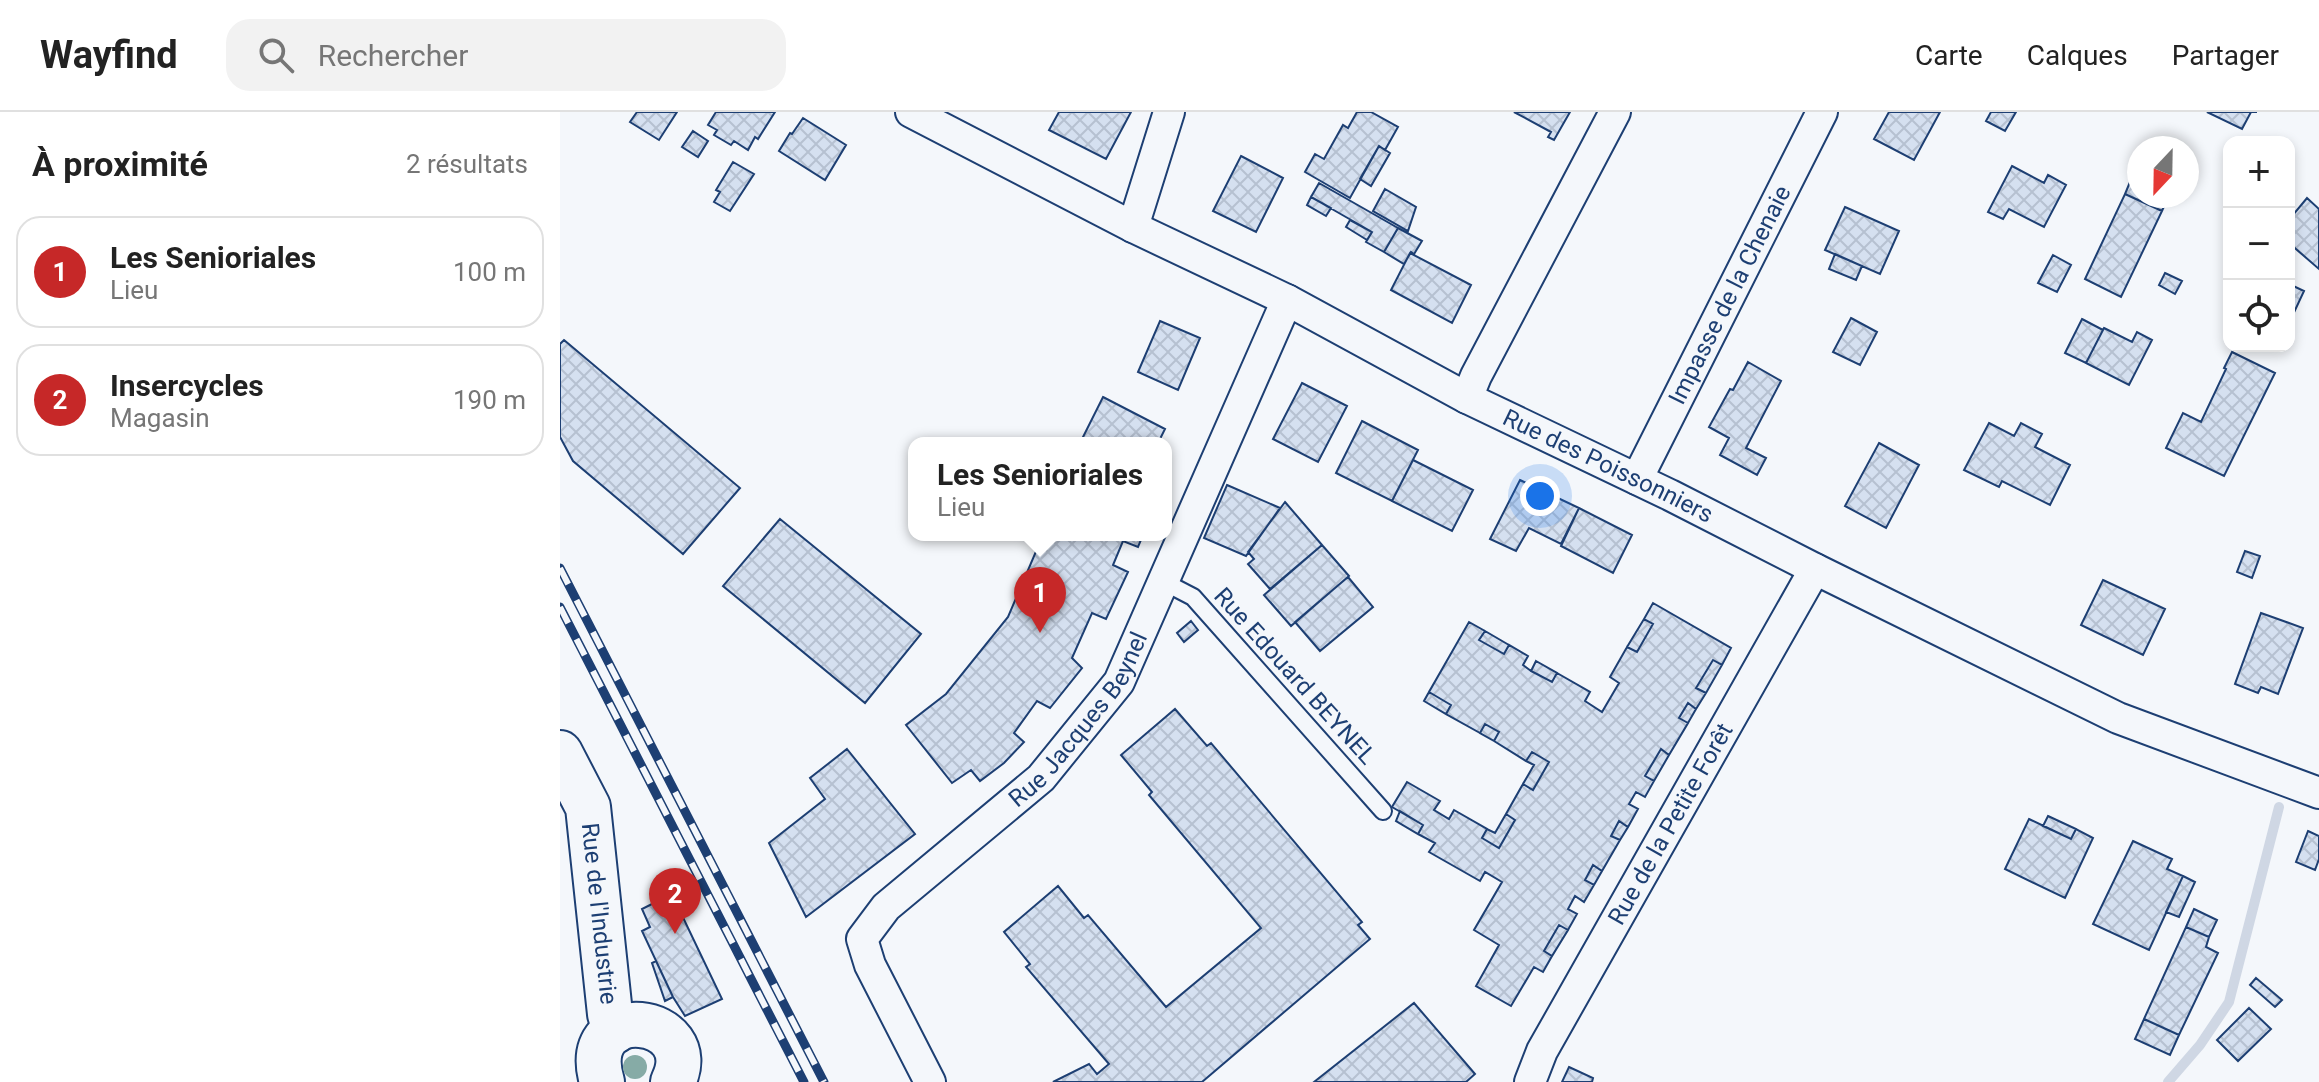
<!DOCTYPE html>
<html lang="fr">
<head>
<meta charset="utf-8">
<style>
  body { margin:0; font-family:Roboto,sans-serif; background:#f2f2f2; color:#222 }
  .controls { position:absolute; right:24px; top:24px; display:grid; overflow:hidden; border-radius:16px; box-shadow:0 4px 12px #0003 }
  .controls button { width:72px; height:72px; display:grid; place-items:center; padding:0; border:0; border-bottom:2px solid #e0e0e0; background:#fff; color:#222; font:40px sans-serif }
  .compass { position:absolute; left:1567px; top:24px; width:72px; height:72px; border-radius:50%; background:#fff; box-shadow:0 4px 12px #0003; rotate:202deg }
  .you { position:absolute; left:980px; top:384px; width:28px; height:28px; margin:-20px; border:6px solid #fff; border-radius:50%; background:#1a73e8; box-shadow:0 0 0 12px #1a73e833 }
  .badge { display:grid; place-items:center; width:52px; height:52px; border-radius:50%; background:#c62828; color:#fff; font-size:26px; font-weight:700 }
  .pin { position:absolute; translate:-50% -66px; filter:drop-shadow(0 2px 4px #0008) }
  .pin::after { content:''; position:absolute; top:42px; width:28px; height:24px; background:inherit; clip-path:polygon(0 0,100% 0,50% 100%) }
  .popup { position:absolute; left:348px; top:325px; width:264px; height:104px; box-sizing:border-box; display:grid; place-content:center; border-radius:16px; background:#fff; filter:drop-shadow(0 2px 6px #0005); font-size:26px; white-space:nowrap; color:#767676 }
  .popup b { font-size:30px; color:#222 }
  .popup::after { content:''; position:absolute; left:50%; top:100%; margin-left:-16px; border:16px solid transparent; border-top-color:#fff }
  .list { margin:0; padding:0; list-style:none }
  h2 { display:flex; justify-content:space-between; align-items:center; height:104px; margin:0; padding:0 32px; font-size:34px }
  h2 small { font-size:26px; font-weight:400; color:#767676 }
  .list li { display:grid; grid-template-columns:52px 1fr auto; gap:24px; align-items:center; box-sizing:border-box; height:112px; margin:0 16px 16px; padding:0 16px; border:2px solid #e0e0e0; border-radius:24px }
  .list b { display:block; font-size:30px; white-space:nowrap }
  .list p { margin:0; font-size:26px; white-space:nowrap; color:#767676 }
  .list em { font-size:26px; font-style:normal; color:#767676 }
  .icon { flex:none; width:44px; height:44px; fill:none; stroke:currentColor; stroke-width:2; stroke-linecap:round; stroke-linejoin:round }
  .map { position:relative; flex:none; width:1759px; height:970px; overflow:hidden }
  header { display:flex; align-items:center; gap:48px; box-sizing:border-box; height:112px; padding:0 40px; background:#fff; border-bottom:2px solid #e0e0e0 }
  header strong { font-size:38px }
  nav { display:flex; gap:44px; margin-inline-start:auto; font-size:28px }
  .search { width:560px; height:72px; background:#f2f2f2; display:flex; align-items:center; gap:20px; box-sizing:border-box; padding:0 28px; border-radius:24px; color:#767676; font-size:30px }
  main { display:flex }
  aside { flex:1; background:#fff }
  .map>svg:first-child { display:block }
</style>
</head>
<body>
<header>
<strong>Wayfind</strong>
<div class="search"><svg class="icon" aria-label="search" viewBox="0 0 24 24"><circle cx="10" cy="10" r="6"/><path d="M15 15l6 6"/></svg>Rechercher</div>
<nav><a>Carte</a><a>Calques</a><a>Partager</a></nav>
</header>
<main>
<aside>
<h2>À proximité<small>2 résultats</small></h2>
<ul class="list">
<li><span class="badge">1</span><div><b>Les Senioriales</b><p>Lieu</p></div><em>100 m</em></li>
<li><span class="badge">2</span><div><b>Insercycles</b><p>Magasin</p></div><em>190 m</em></li>
</ul>
</aside>
<div class="map">
<svg width="1759" height="970" viewBox="0 0 1759 970">
  <defs>
    <pattern id="building-cross-hatch" width="8" height="8" patternUnits="userSpaceOnUse" patternTransform="scale(2)"><rect width="8" height="8" fill="#d5e0f0"/><path d="M0 0l8 8M0 8l8-8" fill="none" stroke="#b6c1d1"/></pattern>
  </defs>
  <rect width="100%" height="100%" fill="#f4f7fb"/>
  <g fill="none" stroke-linecap="round" stroke-linejoin="round">
    <path stroke="#cfd7e4" stroke-width="10" d="M 1608,970 L 1640,933 L 1669,890 L 1719,695"/>
  </g>
  <path fill="url(#building-cross-hatch)" stroke="#1d3f73" stroke-width="2" d="M 77,0 L 117,0 L 99,28 L 70,10 Z
    M 156,0 L 215,0 L 198,27 L 195,25 L 188,38 L 174,29 L 171,33 L 154,23 L 157,18 L 148,13 Z
    M 499,0 L 571,0 L 546,47 L 489,18 Z
    M 797,0 L 811,0 L 838,15 L 825,38 L 819,34 L 790,86 L 745,60 L 755,42 L 764,47 L 783,13 L 788,16 Z
    M 954,0 L 1010,0 L 994,28 L 988,25 L 991,20 Z
    M 1329,0 L 1380,0 L 1354,48 L 1314,27 Z
    M 1431,0 L 1456,0 L 1445,19 L 1426,9 Z
    M 1647,0 L 1697,0 L 1691,0 L 1682,17 Z
    M 243,6 L 286,33 L 265,68 L 219,39 L 230,21 L 232,22 Z
    M 133,19 L 148,29 L 138,45 L 122,35 Z
    M 819,34 L 830,41 L 811,74 L 800,67 Z
    M 681,44 L 723,66 L 696,120 L 653,99 Z
    M 173,50 L 194,62 L 170,99 L 154,90 L 160,80 L 156,78 Z
    M 1452,54 L 1484,71 L 1488,63 L 1506,73 L 1484,115 L 1449,97 L 1443,107 L 1428,100 Z
    M 1570,70 L 1579,75 L 1579,84 L 1599,84 L 1607,88 L 1602,99 L 1565,82 Z
    M 759,71 L 838,116 L 824,140 L 806,130 L 812,120 L 751,85 Z
    M 825,77 L 856,95 L 848,119 L 813,99 Z
    M 1565,82 L 1602,99 L 1561,185 L 1525,167 Z
    M 751,85 L 771,96 L 766,104 L 747,93 Z
    M 1747,86 L 1759,97 L 1759,157 L 1729,131 L 1729,100 L 1733,103 Z
    M 1285,95 L 1339,119 L 1320,162 L 1265,138 Z
    M 790,108 L 812,120 L 807,128 L 786,115 Z
    M 838,116 L 862,129 L 854,142 L 851,140 L 844,152 L 824,140 Z
    M 850,141 L 911,173 L 892,211 L 831,178 Z
    M 1275,142 L 1302,154 L 1296,168 L 1269,157 Z
    M 1493,143 L 1511,153 L 1497,180 L 1478,171 Z
    M 1605,161 L 1622,169 L 1615,182 L 1599,173 Z
    M 1729,172 L 1744,179 L 1731,207 L 1729,206 Z
    M 1291,206 L 1317,220 L 1300,253 L 1273,240 Z
    M 1522,207 L 1543,218 L 1526,251 L 1505,241 Z
    M 600,209 L 640,226 L 618,278 L 578,260 Z
    M 1544,216 L 1572,230 L 1577,220 L 1592,228 L 1569,273 L 1526,251 Z
    M 4,228 L 180,376 L 123,442 L 13,349 L 0,325 L 0,232 Z
    M 1672,240 L 1715,261 L 1664,364 L 1606,336 L 1623,301 L 1641,310 L 1666,257 L 1664,256 Z
    M 1188,250 L 1221,269 L 1186,336 L 1206,346 L 1197,363 L 1160,343 L 1169,326 L 1149,315 L 1170,277 L 1173,278 Z
    M 742,271 L 787,294 L 758,350 L 713,327 Z
    M 543,285 L 605,317 L 598,331 L 520,331 Z
    M 802,309 L 858,338 L 832,389 L 776,361 Z
    M 1429,311 L 1454,324 L 1461,311 L 1482,322 L 1475,335 L 1510,353 L 1490,393 L 1442,369 L 1439,375 L 1404,358 Z
    M 1319,331 L 1359,353 L 1326,416 L 1285,394 Z
    M 853,348 L 913,378 L 892,419 L 832,389 Z
    M 960,368 L 1019,396 L 1001,432 L 969,416 L 956,439 L 930,427 Z
    M 667,373 L 720,396 L 686,444 L 644,426 Z
    M 725,390 L 762,433 L 710,477 L 688,452 L 694,447 L 688,440 Z
    M 1019,396 L 1072,423 L 1053,461 L 1001,434 Z
    M 220,407 L 361,522 L 305,591 L 163,474 Z
    M 483,423 L 583,423 L 578,435 L 563,429 L 553,453 L 568,460 L 546,507 L 532,501 L 512,546 L 522,556 L 490,596 L 477,589 L 454,621 L 464,630 L 444,651 L 420,669 L 411,658 L 392,671 L 346,613 L 386,582 L 448,505 Z
    M 762,433 L 789,464 L 731,514 L 704,483 Z
    M 1685,439 L 1700,444 L 1692,466 L 1677,460 Z
    M 788,465 L 813,495 L 760,539 L 735,510 Z
    M 1543,468 L 1605,497 L 1583,543 L 1521,513 Z
    M 1093,491 L 1171,536 L 1162,553 L 1153,548 L 1136,576 L 1146,581 L 1136,597 L 1128,591 L 1119,606 L 1128,611 L 1109,643 L 1101,637 L 1085,664 L 1094,669 L 1085,685 L 1076,680 L 1069,692 L 1078,697 L 1068,715 L 1059,709 L 1051,724 L 1060,728 L 1042,759 L 1033,753 L 1025,768 L 1034,773 L 1024,790 L 1015,784 L 1008,797 L 1017,802 L 1008,818 L 999,813 L 984,839 L 992,844 L 983,860 L 974,855 L 951,894 L 916,874 L 939,833 L 914,818 L 942,770 L 925,760 L 920,769 L 869,740 L 875,731 L 858,722 L 863,713 L 832,695 L 847,670 L 880,689 L 874,698 L 889,707 L 894,698 L 927,717 L 922,726 L 939,736 L 955,708 L 946,702 L 963,672 L 973,678 L 989,650 L 972,640 L 966,649 L 934,629 L 939,620 L 925,612 L 920,621 L 886,602 L 891,593 L 869,580 L 909,510 L 925,519 L 919,528 L 944,542 L 949,533 L 968,544 L 963,553 L 971,559 L 992,570 L 997,561 L 1030,580 L 1025,589 L 1042,600 L 1059,571 L 1050,565 L 1067,535 L 1077,540 L 1093,512 L 1084,507 Z
    M 1701,501 L 1743,516 L 1718,582 L 1701,575 L 1698,581 L 1675,572 Z
    M 1084,507 L 1093,512 L 1077,540 L 1067,535 Z
    M 631,509 L 638,518 L 624,530 L 617,521 Z
    M 925,519 L 949,533 L 944,542 L 919,528 Z
    M 1153,548 L 1162,553 L 1146,581 L 1136,576 Z
    M 976,549 L 997,561 L 992,570 L 971,559 Z
    M 869,580 L 891,593 L 886,602 L 864,589 Z
    M 1128,591 L 1136,597 L 1128,611 L 1119,606 Z
    M 615,597 L 647,634 L 651,631 L 802,810 L 798,813 L 810,827 L 642,970 L 493,970 L 529,952 L 537,962 L 549,952 L 466,855 L 470,852 L 444,820 L 498,774 L 524,806 L 528,803 L 606,895 L 701,816 L 589,683 L 592,680 L 561,643 Z
    M 925,612 L 939,620 L 934,629 L 920,621 Z
    M 287,637 L 355,722 L 246,805 L 209,731 L 265,687 L 250,666 Z
    M 1101,637 L 1109,643 L 1094,669 L 1085,664 Z
    M 972,640 L 989,650 L 973,678 L 963,672 L 974,653 L 966,649 Z
    M 840,699 L 863,713 L 858,722 L 836,709 Z
    M 946,702 L 955,708 L 939,736 L 922,726 L 927,717 L 935,721 Z
    M 1488,704 L 1516,717 L 1511,727 L 1483,714 Z
    M 1469,707 L 1511,727 L 1516,717 L 1533,726 L 1505,786 L 1445,757 Z
    M 1059,709 L 1068,715 L 1060,728 L 1051,724 Z
    M 1748,719 L 1759,724 L 1759,747 L 1755,758 L 1736,750 Z
    M 1573,729 L 1612,747 L 1607,757 L 1623,764 L 1589,838 L 1533,812 Z
    M 1033,753 L 1042,759 L 1034,773 L 1025,768 Z
    M 1623,764 L 1635,770 L 1619,805 L 1606,800 Z
    M 107,772 L 162,887 L 125,904 L 113,885 L 82,819 L 90,815 L 82,797 L 104,786 L 99,776 Z
    M 1634,797 L 1657,808 L 1649,825 L 1626,815 Z
    M 999,813 L 1008,818 L 992,844 L 984,839 Z
    M 1626,815 L 1649,825 L 1646,835 L 1658,841 L 1619,923 L 1584,907 Z
    M 96,849 L 113,885 L 105,889 L 92,851 Z
    M 1696,866 L 1722,888 L 1715,895 L 1690,873 Z
    M 854,891 L 915,962 L 906,970 L 754,970 Z
    M 1689,896 L 1711,917 L 1678,949 L 1657,928 Z
    M 1584,907 L 1619,923 L 1610,943 L 1575,927 Z
    M 1009,955 L 1033,966 L 1032,970 L 1002,970 Z"/>
  <g fill="none" stroke-linecap="round" stroke-linejoin="round">
    <defs>
      <path id="service" d="M 604,470 L 633,485 L 823,699"/>
      <g id="minor">
        <path id="s1" d="M 351,0 L 573,115 L 727,188 L 907,286 L 1110,383 L 1255,457 L 1558,606 L 1759,681"/>
        <path d="M 573,115 L 609,0"/>
        <path d="M 907,286 L 916,264 L 1055,0"/>
        <path id="s2" d="M 1077,367 L 1262,0"/>
        <path id="s3" d="M 370,970 L 310,853 L 302,827 L 326,795 L 481,666 L 559,570 L 727,188"/>
        <path id="s4" d="M 970,970 L 982,939 L 1255,457"/>
      </g>
      <g id="secondary">
        <path id="s5" d="M 0,641 L 28,695 L 50,902 L 55,919"/>
        <path d="M 42,970 C 17,885 146,903 113,970"/>
      </g>
    </defs>
    <use href="#service" stroke="#1d3f73" stroke-width="20"/>
    <use href="#minor" stroke="#1d3f73" stroke-width="34"/>
    <use href="#secondary" stroke="#1d3f73" stroke-width="48"/>
    <use href="#service" stroke="#f4f7fb" stroke-width="16"/>
    <use href="#minor" stroke="#f4f7fb" stroke-width="30"/>
    <use href="#secondary" stroke="#f4f7fb" stroke-width="44"/>
    <defs>
      <path id="rail" d="M 0,456 L 264,970
        M 0,495 L 244,970"/>
    </defs>
    <use href="#rail" stroke="#1d3f73" stroke-width="9"/>
    <use href="#rail" stroke="#f4f7fb" stroke-width="6" stroke-dasharray="18" stroke-linecap="butt"/>
  </g>
  <circle fill="#86aba6" cx="75" cy="955" r="12"/>
  <g text-anchor="middle" dominant-baseline="central" stroke-width="6" stroke-linejoin="round" paint-order="stroke">
    <g font-size="24" fill="#1d3f73" stroke="#f4f7fb">
      <text stroke="none"><textPath href="#s2" startOffset="206">Impasse de la Chenaie</textPath></text>
      <text stroke="none"><textPath href="#s1" startOffset="782">Rue des Poissonniers</textPath></text>
      <text transform="translate(735 564) rotate(48)">Rue Edouard BEYNEL</text>
      <text stroke="none"><textPath href="#s3" startOffset="470">Rue Jacques Beynel</textPath></text>
      <text stroke="none"><textPath href="#s4" startOffset="294">Rue de la Petite Forêt</textPath></text>
      <text stroke="none"><textPath href="#s5" startOffset="168">Rue de l'Industrie</textPath></text>
    </g>
  </g>
</svg>
<div class="controls">
<button>+</button>
<button>−</button>
<button><svg class="icon" aria-label="locate" viewBox="0 0 24 24"><circle cx="12" cy="12" r="6"/><path d="M12 2v4M12 18v4M2 12h4M18 12h4"/></svg></button>
</div>
<svg class="compass" viewBox="-18 -18 36 36"><path d="M0-13l5 13h-10z" fill="#e53935"/><path d="M0 13l5-13h-10z" fill="#767676"/></svg>
<div class="you"></div>
<div class="pin badge" style="left:480px;top:521px">1</div>
<div class="popup"><b>Les Senioriales</b>Lieu</div>
<div class="pin badge" style="left:115px;top:822px">2</div>
</div>
</main>
</body>
</html>
